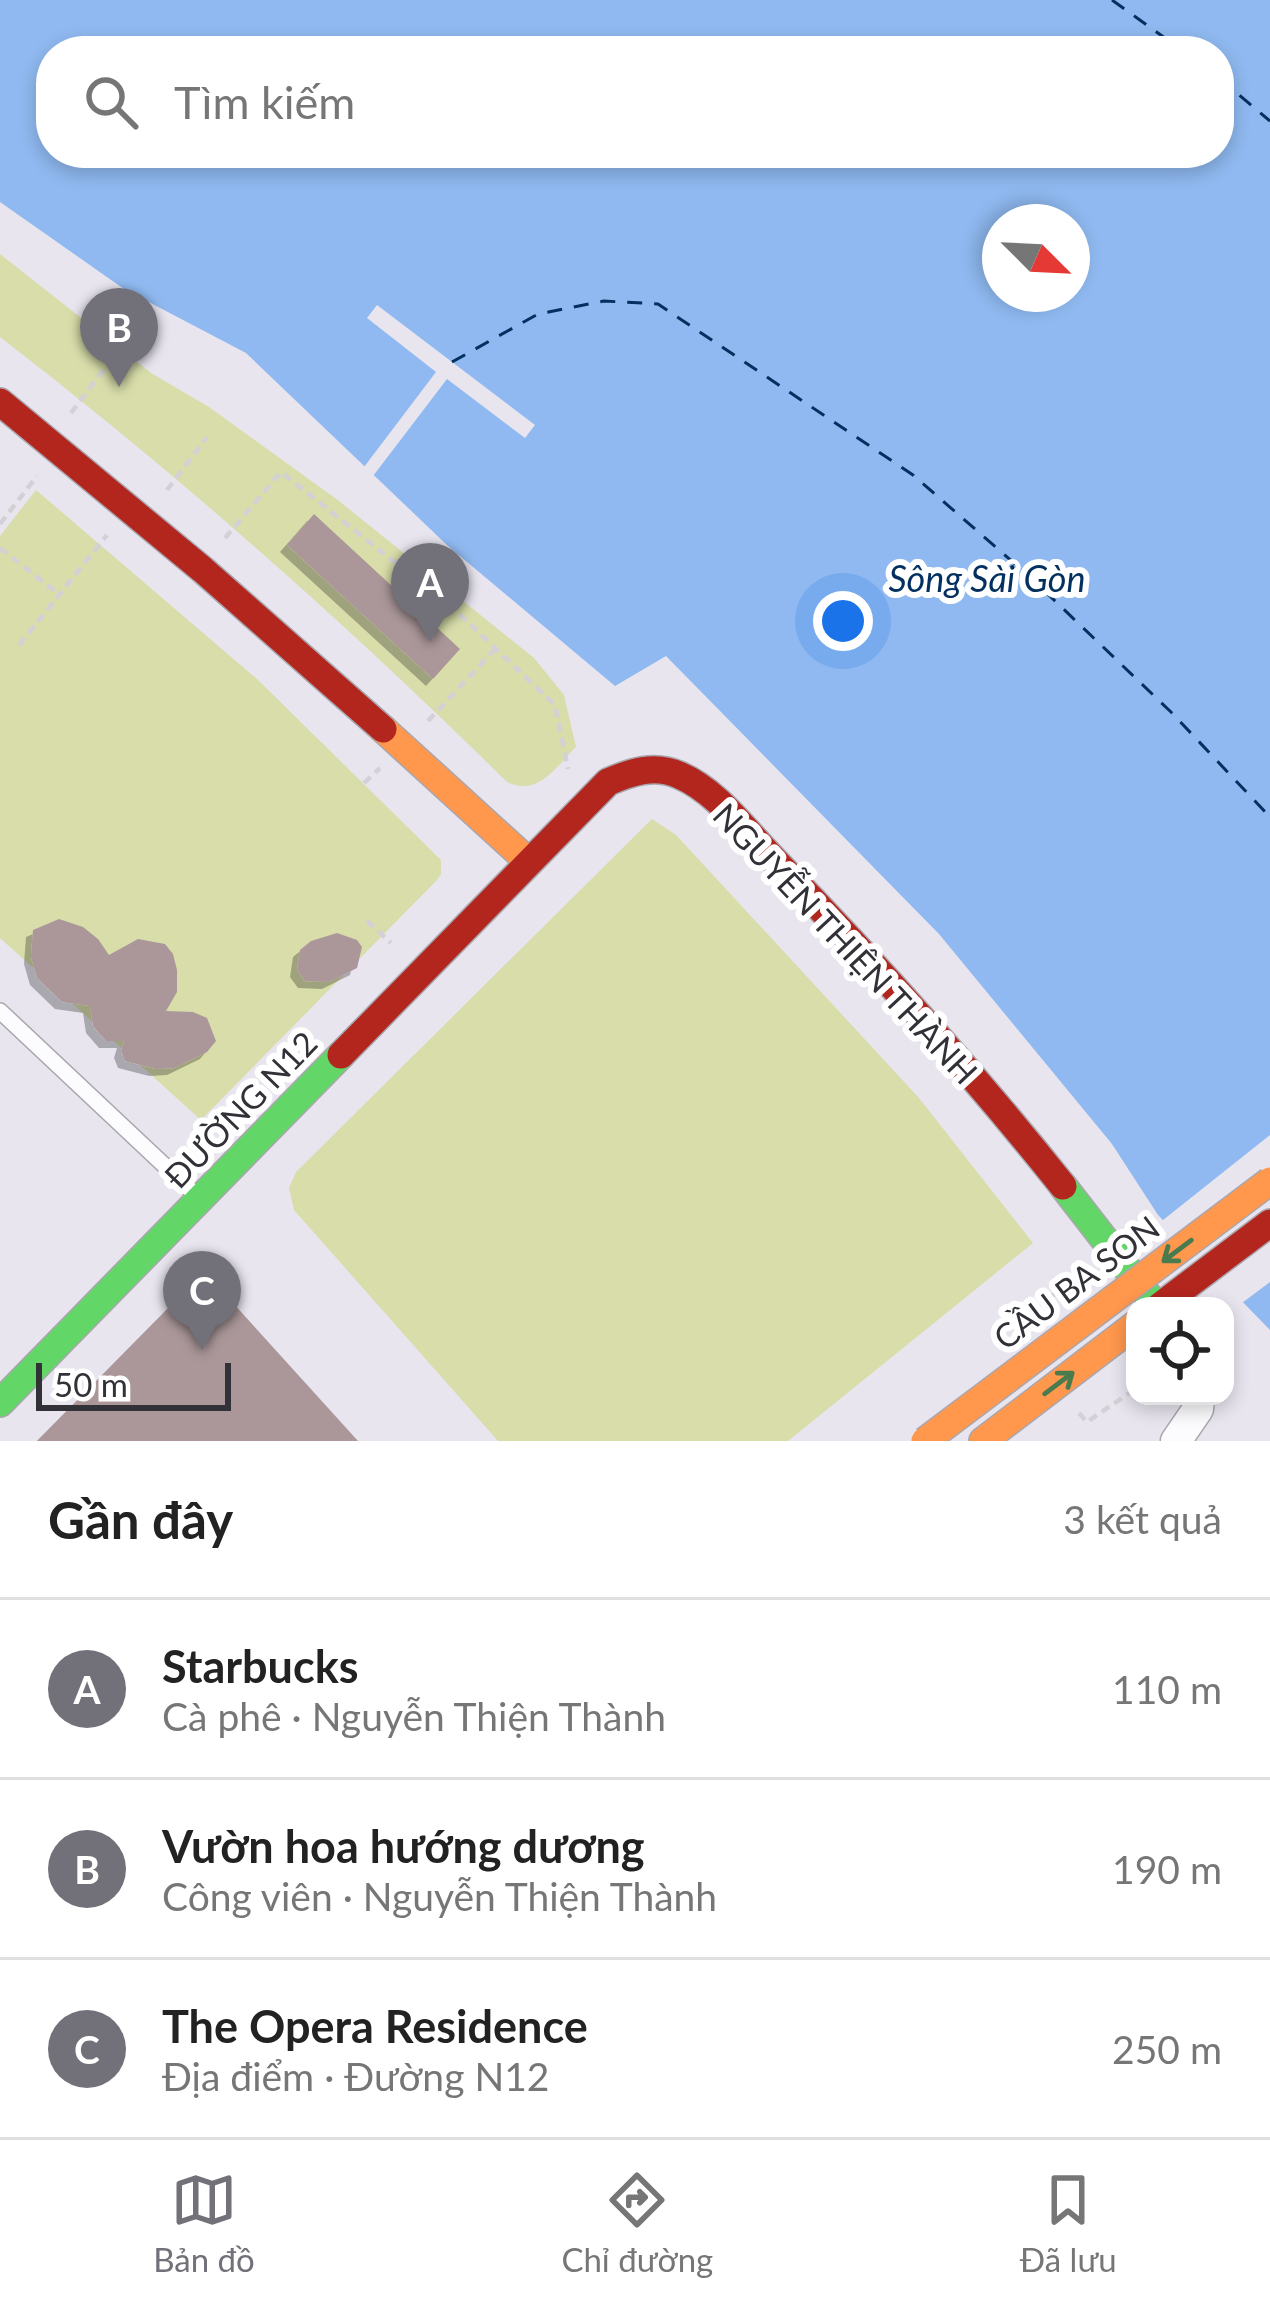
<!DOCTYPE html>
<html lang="vi">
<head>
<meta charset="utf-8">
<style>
  body { margin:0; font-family:Lato,sans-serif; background:#f6f6f6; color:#222 }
  .controls { position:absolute; right:36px; bottom:36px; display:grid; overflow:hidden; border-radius:24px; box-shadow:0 6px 18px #0003 }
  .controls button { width:108px; height:108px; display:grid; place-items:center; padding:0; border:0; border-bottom:3px solid #e0e0e0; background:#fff; color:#222; font:60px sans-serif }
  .compass { position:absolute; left:982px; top:204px; width:108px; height:108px; border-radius:50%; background:#fff; box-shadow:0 6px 18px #0003; rotate:114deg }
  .scale { position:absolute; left:36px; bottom:30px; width:195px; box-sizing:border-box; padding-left:12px; border:6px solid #333138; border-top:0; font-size:33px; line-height:42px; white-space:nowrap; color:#333138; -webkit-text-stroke:9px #fff; paint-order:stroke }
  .you { position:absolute; left:843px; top:621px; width:42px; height:42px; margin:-30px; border:9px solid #fff; border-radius:50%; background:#1a73e8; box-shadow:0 0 0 18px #1a73e833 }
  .badge { display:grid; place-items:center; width:78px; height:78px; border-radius:50%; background:#727078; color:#fff; font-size:39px; font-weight:700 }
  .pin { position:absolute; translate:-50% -99px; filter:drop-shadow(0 3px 6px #0008) }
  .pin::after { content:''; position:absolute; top:63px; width:42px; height:36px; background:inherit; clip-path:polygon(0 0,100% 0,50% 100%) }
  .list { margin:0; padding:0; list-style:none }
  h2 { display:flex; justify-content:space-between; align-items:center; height:156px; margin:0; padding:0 48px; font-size:51px }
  h2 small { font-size:39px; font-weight:400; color:#767676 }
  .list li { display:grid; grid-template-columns:78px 1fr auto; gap:36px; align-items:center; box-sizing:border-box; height:180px; padding:0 48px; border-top:3px solid #e0e0e0 }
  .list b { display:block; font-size:45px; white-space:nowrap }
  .list p { margin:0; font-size:39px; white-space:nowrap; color:#767676 }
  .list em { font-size:39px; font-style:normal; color:#767676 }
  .icon { flex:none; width:66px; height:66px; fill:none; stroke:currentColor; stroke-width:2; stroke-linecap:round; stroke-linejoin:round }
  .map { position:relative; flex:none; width:1270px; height:1441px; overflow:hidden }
  .search { position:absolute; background:#fff; box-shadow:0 6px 18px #0003; left:36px; right:36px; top:36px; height:132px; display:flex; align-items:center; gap:30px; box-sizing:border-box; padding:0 42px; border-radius:48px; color:#767676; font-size:45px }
  .sheet { height:696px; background:#fff }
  nav { display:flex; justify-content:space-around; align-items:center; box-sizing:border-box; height:168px; border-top:3px solid #e0e0e0; background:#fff; font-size:33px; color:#767676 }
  nav a { display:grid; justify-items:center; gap:6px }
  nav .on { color:#727078 }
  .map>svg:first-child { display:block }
</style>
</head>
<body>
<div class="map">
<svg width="1270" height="1441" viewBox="0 0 1270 1441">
  <defs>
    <filter id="shadow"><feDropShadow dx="-7" dy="7" stdDeviation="0" flood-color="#0004"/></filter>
  </defs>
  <rect width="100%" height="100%" fill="#e8e5ef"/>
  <path fill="#d8ddaa" d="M 0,254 L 151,373 L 209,407 L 339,501 L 534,658 L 564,695 L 576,747 C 556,767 538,797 507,782 C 346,623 179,475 0,337 Z
    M 36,490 L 257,679 L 441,860 L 441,874 L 437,880 L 201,1120 L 0,938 L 0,536 Z
    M 652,819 L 676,835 L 919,1098 L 1033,1243 L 788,1441 L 498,1441 L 294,1210 L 289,1188 L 296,1172 Z"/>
  <path fill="#8fb9f0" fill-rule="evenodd" d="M 0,0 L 1270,0 L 1270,1330 L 1158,1215 L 1112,1144 L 939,934 L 666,656 L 615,686 L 448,546 L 246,353 L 124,289 L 0,202 ZM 51,51 L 1219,51 L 1219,153 L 51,153 ZM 1000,222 L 1072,222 L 1072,294 L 1000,294 Z"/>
  <path fill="#e8e5ef" d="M 377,305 L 535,425 L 525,438 L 447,379 L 370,480 L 361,471 L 436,372 L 367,318 Z
    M 1270,1135 L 1270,1282 L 1238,1306 L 1158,1224 Z"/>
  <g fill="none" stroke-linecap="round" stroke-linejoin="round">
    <path stroke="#04305f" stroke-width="3" stroke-dasharray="15 12" stroke-linecap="butt" d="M 1112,0 L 1183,51
      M 1219,78 L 1270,121
      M 452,362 L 538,314 L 604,301 L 658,304 L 913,475 L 1030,577 L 1171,712 L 1270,817"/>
  </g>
  <path fill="#ab979a" filter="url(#shadow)" d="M 314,514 L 460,649 L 433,679 L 287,545 Z
    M 59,919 L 83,927 L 98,939 L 109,955 L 138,939 L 165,944 L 173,954 L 177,970 L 177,992 L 166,1011 L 193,1012 L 207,1018 L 216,1041 L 207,1052 L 174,1068 L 156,1069 L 125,1061 L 121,1051 L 124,1041 L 106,1041 L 93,1026 L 90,1006 L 62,1002 L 37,978 L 31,957 L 33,930 Z
    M 337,933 L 357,940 L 362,947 L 357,968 L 329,982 L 305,981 L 297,970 L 300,950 L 311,941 Z
    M 185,1291 L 223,1292 L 358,1441 L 37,1441 Z"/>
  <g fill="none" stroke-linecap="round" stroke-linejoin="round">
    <defs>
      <path id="lane" d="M 0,1011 L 199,1198"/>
      <path id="street" d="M 1176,1441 L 1198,1409 L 1199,1396"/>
      <path id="fast" d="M 1063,1186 L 1156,1306
        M 0,1403 L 341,1055"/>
      <path id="slow" d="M 383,729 L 529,862
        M 983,1441 L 1135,1325"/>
      <path id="jam" d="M 0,402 L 203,570 L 383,729
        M 341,1055 L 608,782 C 631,772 655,764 679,775 C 717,791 746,832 775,861 C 876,965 972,1072 1063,1186
        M 1160,1306 L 1270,1223"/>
    </defs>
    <use href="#lane" stroke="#a9a6ae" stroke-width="18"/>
    <use href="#street" stroke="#a9a6ae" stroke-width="33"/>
    <use href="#fast" stroke="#a9a6ae" stroke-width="30"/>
    <use href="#slow" stroke="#a9a6ae" stroke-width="30"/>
    <use href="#jam" stroke="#a9a6ae" stroke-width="30"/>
    <path stroke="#d3d1d5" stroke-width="4.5" stroke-dasharray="9 6" stroke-linecap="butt" d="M 71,413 L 111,360
      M 167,490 L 207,437
      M 0,524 L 37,476
      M 225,538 L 281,472 L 455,610 L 555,705 L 568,769
      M 0,548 L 60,595
      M 19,645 L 107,535
      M 428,721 L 496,648
      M 364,783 L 380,768
      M 367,921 L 391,943
      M 1018,1326 L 1085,1267
      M 1079,1413 L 1087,1422 L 1135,1389"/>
    <use href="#lane" stroke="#fcfbfd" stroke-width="15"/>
    <use href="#street" stroke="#fcfbfd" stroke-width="30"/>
    <use href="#fast" stroke="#63d668" stroke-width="27"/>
    <use href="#slow" stroke="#ff974d" stroke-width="27"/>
    <use href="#jam" stroke="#b3261e" stroke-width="27"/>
    <defs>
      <path id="slow-bridge" d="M 925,1441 L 1270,1181"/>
    </defs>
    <use href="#slow-bridge" stroke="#a9a6ae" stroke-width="30" stroke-linecap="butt"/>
    <use href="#slow-bridge" stroke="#ff974d" stroke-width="27"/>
  </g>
  <defs><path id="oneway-shaft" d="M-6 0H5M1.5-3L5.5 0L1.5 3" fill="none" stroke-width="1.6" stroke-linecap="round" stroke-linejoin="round" transform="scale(3)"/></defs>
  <g stroke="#497b4e">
    <use href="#oneway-shaft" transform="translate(1177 1251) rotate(143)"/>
    <use href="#oneway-shaft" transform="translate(1059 1383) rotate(-37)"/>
  </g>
  <g text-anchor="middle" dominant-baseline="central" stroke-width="12" stroke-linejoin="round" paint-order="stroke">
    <g font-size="33" fill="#333138" stroke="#fff">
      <text transform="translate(846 943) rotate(47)">NGUYỄN THIỆN THÀNH</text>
      <text transform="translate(240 1109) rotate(-46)">ĐƯỜNG N12</text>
      <text transform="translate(1076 1282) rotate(-37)">CẦU BA SON</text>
    </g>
    <g font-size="36" font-style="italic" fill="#04305f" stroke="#fff">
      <text x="987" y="578">Sông Sài Gòn</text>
    </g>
  </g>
</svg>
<div class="controls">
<button><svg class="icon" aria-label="locate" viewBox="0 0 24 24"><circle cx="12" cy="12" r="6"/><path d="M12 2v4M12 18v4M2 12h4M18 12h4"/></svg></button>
</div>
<svg class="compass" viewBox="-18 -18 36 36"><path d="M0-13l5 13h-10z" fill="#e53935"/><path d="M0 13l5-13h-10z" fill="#767676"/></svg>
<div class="scale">50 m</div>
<div class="you"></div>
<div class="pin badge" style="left:430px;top:642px">A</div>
<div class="pin badge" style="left:119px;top:387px">B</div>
<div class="pin badge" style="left:202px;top:1350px">C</div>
<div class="search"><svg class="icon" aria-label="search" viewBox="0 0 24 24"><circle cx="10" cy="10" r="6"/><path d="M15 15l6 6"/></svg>Tìm kiếm</div>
</div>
<section class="sheet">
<h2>Gần đây<small>3 kết quả</small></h2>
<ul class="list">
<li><span class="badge">A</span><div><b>Starbucks</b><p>Cà phê · Nguyễn Thiện Thành</p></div><em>110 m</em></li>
<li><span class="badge">B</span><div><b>Vườn hoa hướng dương</b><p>Công viên · Nguyễn Thiện Thành</p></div><em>190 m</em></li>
<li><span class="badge">C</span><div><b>The Opera Residence</b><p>Địa điểm · Đường N12</p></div><em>250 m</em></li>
</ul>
</section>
<nav>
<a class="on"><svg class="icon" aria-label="map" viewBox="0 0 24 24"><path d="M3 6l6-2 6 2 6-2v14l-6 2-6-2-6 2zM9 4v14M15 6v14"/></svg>Bản đồ</a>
<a><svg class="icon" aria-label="directions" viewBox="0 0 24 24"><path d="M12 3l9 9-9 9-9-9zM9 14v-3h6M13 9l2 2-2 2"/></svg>Chỉ đường</a>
<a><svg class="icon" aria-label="saved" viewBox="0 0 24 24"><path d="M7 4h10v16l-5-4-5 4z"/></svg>Đã lưu</a>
</nav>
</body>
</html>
